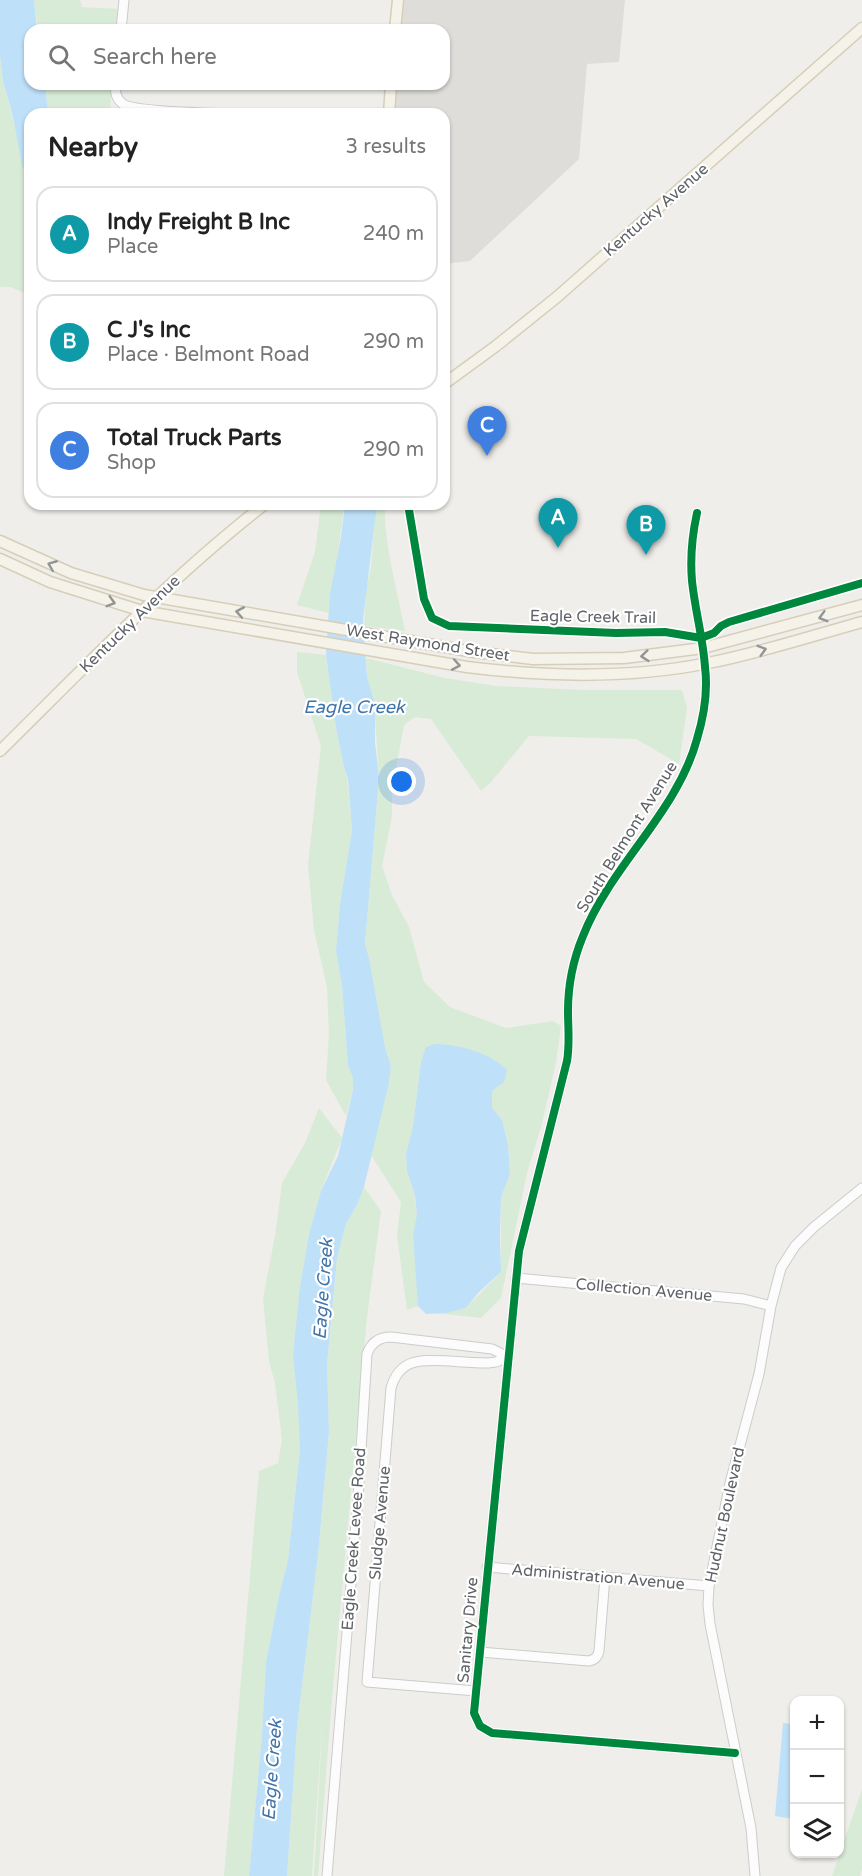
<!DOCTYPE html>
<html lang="en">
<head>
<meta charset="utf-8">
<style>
  body { margin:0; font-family:"Varela Round",sans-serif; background:#f2f2f2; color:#222 }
  .controls { position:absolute; right:18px; bottom:18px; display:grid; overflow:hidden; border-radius:12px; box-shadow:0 2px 4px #0004 }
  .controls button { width:54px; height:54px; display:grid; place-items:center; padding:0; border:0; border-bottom:2px solid #e0e0e0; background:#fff; color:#222; font:30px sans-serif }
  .you { position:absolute; left:402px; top:782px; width:21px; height:21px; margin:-15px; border:4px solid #fff; border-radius:50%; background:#1a73e8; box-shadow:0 0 0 9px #1a73e833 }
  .badge { display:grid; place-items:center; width:39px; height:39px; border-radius:50%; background:#919496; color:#fff; font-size:20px; font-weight:700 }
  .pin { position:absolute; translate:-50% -50px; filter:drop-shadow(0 2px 3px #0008) }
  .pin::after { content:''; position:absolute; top:32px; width:21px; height:18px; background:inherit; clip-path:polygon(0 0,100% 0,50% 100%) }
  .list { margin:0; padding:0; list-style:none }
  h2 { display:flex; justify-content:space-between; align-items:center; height:78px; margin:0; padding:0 24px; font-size:26px }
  h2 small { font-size:20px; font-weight:400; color:#767676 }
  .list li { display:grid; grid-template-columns:39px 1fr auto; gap:18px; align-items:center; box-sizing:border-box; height:96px; margin:0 12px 12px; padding:0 12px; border:2px solid #e0e0e0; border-radius:18px }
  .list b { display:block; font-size:22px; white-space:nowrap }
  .list p { margin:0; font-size:20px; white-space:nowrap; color:#767676 }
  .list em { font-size:20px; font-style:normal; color:#767676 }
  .icon { flex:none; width:33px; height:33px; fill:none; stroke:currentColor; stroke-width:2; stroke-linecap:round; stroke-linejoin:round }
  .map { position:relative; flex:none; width:862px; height:1876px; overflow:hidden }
  .search { position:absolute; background:#fff; box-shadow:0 2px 4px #0004; left:24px; top:24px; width:426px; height:66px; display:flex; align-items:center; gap:15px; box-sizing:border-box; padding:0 21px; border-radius:18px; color:#767676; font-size:22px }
  .panel { position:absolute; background:#fff; box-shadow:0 2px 4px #0004; left:24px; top:108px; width:426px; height:402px; border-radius:18px }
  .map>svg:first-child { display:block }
</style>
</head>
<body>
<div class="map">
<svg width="862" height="1876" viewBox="0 0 862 1876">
  <rect width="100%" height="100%" fill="#efeeea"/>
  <path fill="#dfddda" d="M 402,0 L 625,0 L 619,62 L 587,64 L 579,159 L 470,261 L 444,264 L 444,114 L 394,114 L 396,84 L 444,84 L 444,30 L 400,30 Z"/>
  <path fill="#d8ebd6" d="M 34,0 L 80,0 L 82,7 L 119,9 L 117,30 L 38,30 Z
    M 0,56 L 3,81 L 30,186 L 30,295 L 10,287 L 0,287 Z
    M 45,84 L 112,84 L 110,106 L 115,114 L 48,114 Z
    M 321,504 L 344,504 C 341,541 333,576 329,613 L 297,605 L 315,552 Z
    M 376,504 L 385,504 C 383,541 398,593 405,631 L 364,626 L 366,590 L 371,567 Z
    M 297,652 L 326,655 L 336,728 L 344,767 L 347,777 L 352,830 L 340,904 L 336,951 L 342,986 L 348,1065 L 353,1078 L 353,1090 L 346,1116 L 326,1080 L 329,1034 L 327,987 L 314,930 L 308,865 L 321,746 L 297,672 Z
    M 366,658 L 445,678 L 496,686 L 583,690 L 682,690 L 687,708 L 679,764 L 636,739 L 529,736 L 491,782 L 481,791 L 431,719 L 415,717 L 404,725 L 392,790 L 392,816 L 382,866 L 392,895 L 409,927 L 424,982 L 450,1007 L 506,1028 L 553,1021 L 561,1026 L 556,1063 L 541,1127 L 527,1173 L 501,1298 L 481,1318 L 436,1313 L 466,1308 L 501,1272 L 501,1197 L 510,1174 L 508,1145 L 502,1120 L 492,1108 L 492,1091 L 504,1082 L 421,1062 L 413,1126 L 406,1154 L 407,1171 L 414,1194 L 417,1215 L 418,1306 L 407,1310 L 397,1235 L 401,1202 L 371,1155 L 389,1083 L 391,1066 L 384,1043 L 369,958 L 365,945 L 379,777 L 374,702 L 367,677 Z
    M 319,1108 L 342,1138 L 321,1191 L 309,1234 L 300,1287 L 300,1450 L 288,1560 L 279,1597 L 266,1662 L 262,1734 L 249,1876 L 224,1876 L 259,1471 L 278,1463 L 282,1440 L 275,1383 L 269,1361 L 263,1298 L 275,1236 L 282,1183 L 305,1143 Z
    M 364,1187 L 381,1211 L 367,1317 L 332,1699 L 318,1876 L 314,1876 L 323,1713 L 312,1876 L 287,1876 L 297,1727 L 318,1555 L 329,1432 L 327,1365 L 337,1258 L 346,1224 L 357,1205 Z
    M 862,1789 L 862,1868 L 860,1876 L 832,1876 Z"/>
  <path fill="#bfe0f9" d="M 0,0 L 34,0 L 37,30 L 30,30 L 30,84 L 45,84 L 48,114 L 30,114 L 30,186 L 22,165 L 13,117 L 3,81 L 0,56 Z
    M 345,504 L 377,504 L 363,620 L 367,677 L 375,704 L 375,743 L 379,777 L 365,944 L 369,958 L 385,1047 L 391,1066 L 389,1083 L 364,1187 L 357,1205 L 346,1224 L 337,1258 L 327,1365 L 329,1432 L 318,1555 L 297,1727 L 287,1876 L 249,1876 L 262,1734 L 266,1662 L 279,1596 L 288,1560 L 300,1450 L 298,1403 L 293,1356 L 300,1287 L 309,1234 L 321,1191 L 338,1156 L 353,1090 L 353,1078 L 348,1065 L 342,986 L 336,951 L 340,904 L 352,830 L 348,779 L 344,767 L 336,728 L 326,655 L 330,594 L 341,537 Z
    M 435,1044 C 458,1044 491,1053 507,1070 L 504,1082 L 492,1091 L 492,1108 L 502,1120 L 508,1145 L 510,1174 L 501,1197 L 500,1236 L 501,1272 L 479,1292 L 466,1308 L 446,1313 L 426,1314 L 418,1306 L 413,1234 L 417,1215 L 415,1196 L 407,1171 L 406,1154 L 413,1126 L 421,1062 L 426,1047 Z
    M 783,1723 L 794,1724 L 794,1819 L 775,1816 Z"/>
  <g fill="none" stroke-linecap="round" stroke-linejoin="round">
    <defs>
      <path id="minor" d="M 121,30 L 124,0
        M 115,84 C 115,92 116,99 123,104 C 135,112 211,113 230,114
        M 697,513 C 692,536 690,558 692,581 C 695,610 703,638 705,667 C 708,691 704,716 697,739 C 677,813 611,865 583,936 C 573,960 568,985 568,1011 C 568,1028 570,1044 567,1061 L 519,1251 L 474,1713 L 480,1726 L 492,1733 L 735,1753
        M 516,1278 L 744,1299 L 771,1306
        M 487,1567 L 709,1586
        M 480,1652 L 589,1661 C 594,1660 598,1657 599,1651 L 605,1577
        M 476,1691 L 367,1682 L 391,1388 C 400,1357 423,1360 449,1361 C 462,1362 475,1363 488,1363 L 496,1362 L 508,1357
        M 327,1876 L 358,1498 L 367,1354 C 371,1343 379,1337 391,1337 L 492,1349 L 508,1357
        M 755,1876 L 751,1828 L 710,1624 L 708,1605 L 709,1586 L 730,1483 L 759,1374 L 771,1306 L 781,1268 L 795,1246 L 814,1227 L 862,1188"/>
      <path id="major" d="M 395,30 L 398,0
        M 389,114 L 391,84
        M 444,384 L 496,346 L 557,297 L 862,28
        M 0,541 L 71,573 L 144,595 L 474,652 L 533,659 L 624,658 L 703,648 L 862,605
        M 0,559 L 50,582 L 142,611 L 467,667 C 547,677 629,679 708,663 C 760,653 811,636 862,622
        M 0,751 C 86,666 170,578 265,504"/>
    </defs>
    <use href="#minor" stroke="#cbcccc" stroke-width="11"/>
    <use href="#major" stroke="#d7ceb8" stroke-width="13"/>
    <use href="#minor" stroke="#fdfcfc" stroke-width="9"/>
    <use href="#major" stroke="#f4f2e9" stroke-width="10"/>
    <defs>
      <path id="cycleway" d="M 408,504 L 424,599 L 432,618 L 449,626 L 616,633 L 665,632 L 701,638 L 714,633 L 721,626 L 729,622 L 862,583
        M 697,513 C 692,536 690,558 692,581 C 695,610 703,638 705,667 C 708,691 704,716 697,739 C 677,813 611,865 583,936 C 573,960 568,985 568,1011 C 568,1028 570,1044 567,1061 L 519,1251 L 474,1713 L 480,1726 L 492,1733 L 735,1753"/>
    </defs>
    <use href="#cycleway" stroke="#fff" stroke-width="11"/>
    <use href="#cycleway" stroke="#00873e" stroke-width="8"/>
  </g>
  <defs><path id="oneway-chevron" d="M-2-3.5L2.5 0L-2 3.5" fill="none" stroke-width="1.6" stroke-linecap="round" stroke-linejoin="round" transform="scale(1.5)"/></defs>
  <g stroke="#939595">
    <use href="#oneway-chevron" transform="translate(52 565) rotate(-158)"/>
    <use href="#oneway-chevron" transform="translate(111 602) rotate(16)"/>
    <use href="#oneway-chevron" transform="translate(240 612) rotate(-170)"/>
    <use href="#oneway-chevron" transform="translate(823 617) rotate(164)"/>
    <use href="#oneway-chevron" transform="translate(762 650) rotate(-16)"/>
    <use href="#oneway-chevron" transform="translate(645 656) rotate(174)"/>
    <use href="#oneway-chevron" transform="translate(456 665) rotate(10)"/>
  </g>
  <g text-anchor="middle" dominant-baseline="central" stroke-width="4.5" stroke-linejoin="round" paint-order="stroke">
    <g font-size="16" fill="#5f6368" stroke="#fff">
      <text transform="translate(656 210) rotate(-41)">Kentucky Avenue</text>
      <text transform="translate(593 617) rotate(1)">Eagle Creek Trail</text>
      <text transform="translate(130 624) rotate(-44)">Kentucky Avenue</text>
      <text transform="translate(428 643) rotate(9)">West Raymond Street</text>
      <text transform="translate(627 837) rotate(-58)">South Belmont Avenue</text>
      <text transform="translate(644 1290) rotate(5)">Collection Avenue</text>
      <text transform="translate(725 1515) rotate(-78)">Hudnut Boulevard</text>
      <text transform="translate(380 1523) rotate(-85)">Sludge Avenue</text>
      <text transform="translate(354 1539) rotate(-86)">Eagle Creek Levee Road</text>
      <text transform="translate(598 1577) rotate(5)">Administration Avenue</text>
      <text transform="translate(468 1630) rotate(-85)">Sanitary Drive</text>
    </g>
    <g font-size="18" font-style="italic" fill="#4174aa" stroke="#fff">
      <text x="354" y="707">Eagle Creek</text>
      <text transform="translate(323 1289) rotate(-86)">Eagle Creek</text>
      <text transform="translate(272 1770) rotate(-86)">Eagle Creek</text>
    </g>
  </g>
</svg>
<div class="controls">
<button>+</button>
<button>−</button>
<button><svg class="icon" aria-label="layers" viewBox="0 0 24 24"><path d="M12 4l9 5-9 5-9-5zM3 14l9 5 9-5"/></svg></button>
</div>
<div class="you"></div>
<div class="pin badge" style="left:558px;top:548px;background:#0f9aa8">A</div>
<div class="pin badge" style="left:646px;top:555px;background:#0f9aa8">B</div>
<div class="pin badge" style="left:487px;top:456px;background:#3f7fe0">C</div>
<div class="search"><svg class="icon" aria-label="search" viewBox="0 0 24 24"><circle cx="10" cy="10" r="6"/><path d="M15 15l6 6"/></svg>Search here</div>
<section class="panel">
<h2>Nearby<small>3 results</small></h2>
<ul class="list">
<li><span class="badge" style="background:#0f9aa8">A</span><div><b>Indy Freight B Inc</b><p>Place</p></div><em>240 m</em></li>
<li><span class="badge" style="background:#0f9aa8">B</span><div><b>C J's Inc</b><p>Place · Belmont Road</p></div><em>290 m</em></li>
<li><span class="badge" style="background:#3f7fe0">C</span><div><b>Total Truck Parts</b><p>Shop</p></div><em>290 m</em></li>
</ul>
</section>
</div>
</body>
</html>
